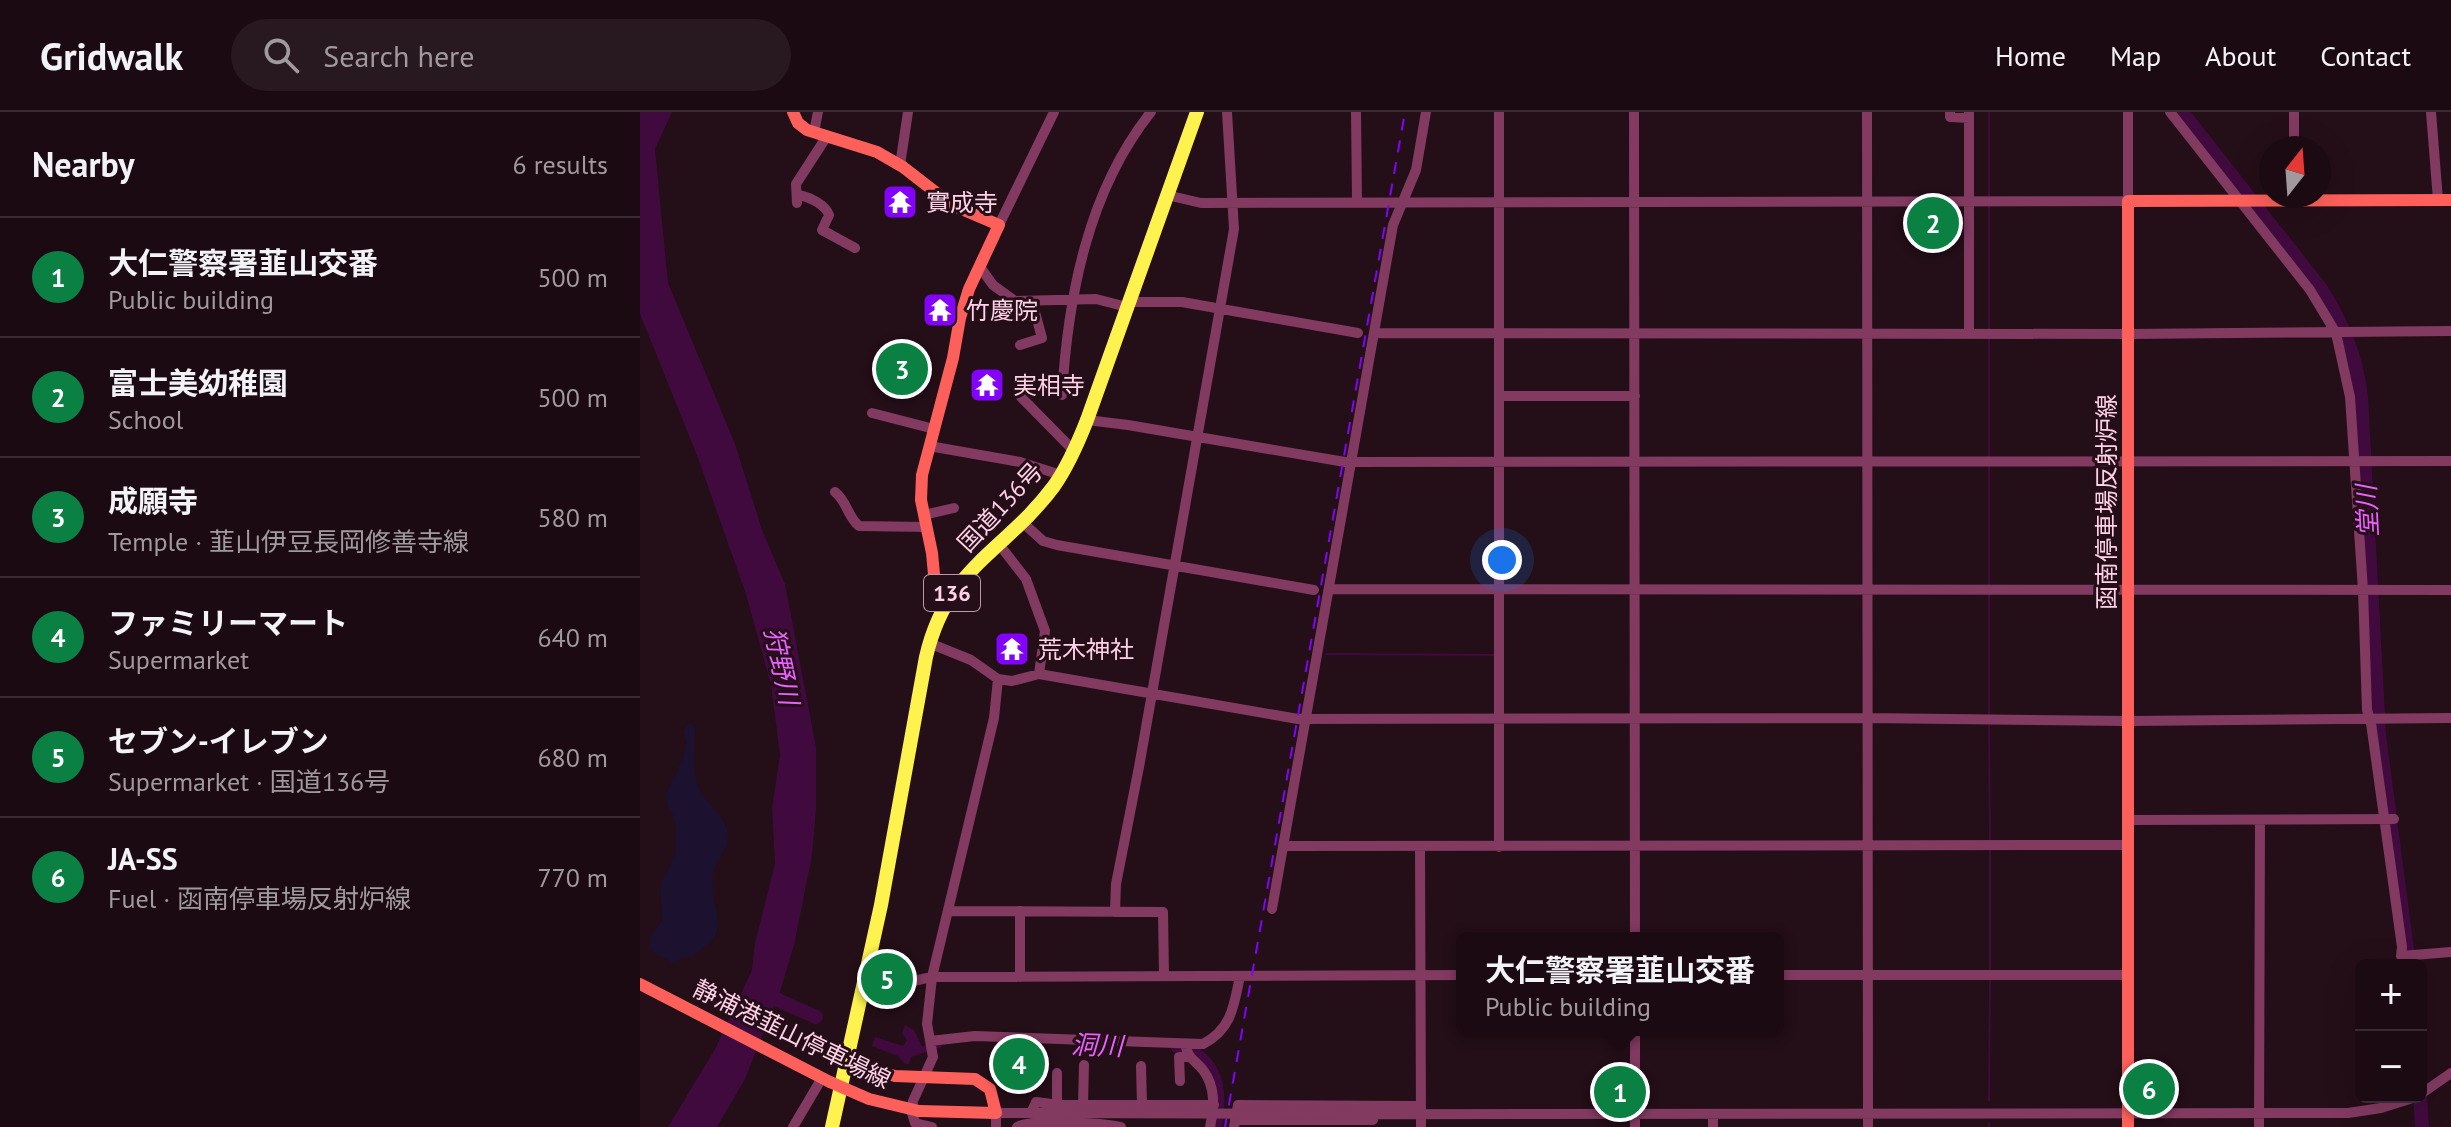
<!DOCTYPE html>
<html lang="en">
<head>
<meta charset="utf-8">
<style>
  body { margin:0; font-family:"PT Sans","Noto Sans JP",sans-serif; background:#28181f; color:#f1f3f6 }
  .controls { position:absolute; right:24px; bottom:24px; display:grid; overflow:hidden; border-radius:12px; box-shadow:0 8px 32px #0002 }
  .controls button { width:72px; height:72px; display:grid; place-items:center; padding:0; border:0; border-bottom:2px solid #392b31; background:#1b0a11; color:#f1f3f6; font:40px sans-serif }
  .compass { position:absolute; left:1619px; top:24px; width:72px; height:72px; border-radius:50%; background:#1b0a11; box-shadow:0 8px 32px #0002; rotate:17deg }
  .you { position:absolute; left:862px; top:448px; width:28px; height:28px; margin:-20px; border:6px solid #fff; border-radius:50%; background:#1a73e8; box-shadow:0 0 0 12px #1a73e833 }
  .badge { display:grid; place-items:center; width:52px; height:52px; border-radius:50%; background:#0b8043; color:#fff; font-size:26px; font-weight:700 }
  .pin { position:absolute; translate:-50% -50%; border:4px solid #fff; box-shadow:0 2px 8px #0006 }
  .popup { position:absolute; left:816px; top:820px; width:328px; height:104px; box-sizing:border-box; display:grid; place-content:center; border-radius:12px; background:#1b0a11; filter:drop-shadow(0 2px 6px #0005); font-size:26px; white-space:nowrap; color:#a09a9f }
  .popup b { font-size:30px; color:#f1f3f6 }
  .popup::after { content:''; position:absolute; left:50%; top:100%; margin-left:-16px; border:16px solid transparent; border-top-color:#1b0a11 }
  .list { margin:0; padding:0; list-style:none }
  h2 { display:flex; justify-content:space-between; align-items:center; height:104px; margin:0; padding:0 32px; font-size:34px }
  h2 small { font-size:26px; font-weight:400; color:#a09a9f }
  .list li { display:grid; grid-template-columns:52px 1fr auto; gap:24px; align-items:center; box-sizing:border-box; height:120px; padding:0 32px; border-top:2px solid #392b31 }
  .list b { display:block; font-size:30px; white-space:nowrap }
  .list p { margin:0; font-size:26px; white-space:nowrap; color:#a09a9f }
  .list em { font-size:26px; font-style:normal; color:#a09a9f }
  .icon { flex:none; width:44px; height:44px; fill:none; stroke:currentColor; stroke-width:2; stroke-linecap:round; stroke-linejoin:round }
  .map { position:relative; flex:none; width:1811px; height:1015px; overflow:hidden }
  header { display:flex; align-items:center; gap:48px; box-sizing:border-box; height:112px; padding:0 40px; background:#1b0a11; border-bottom:2px solid #392b31 }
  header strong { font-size:38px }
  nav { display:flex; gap:44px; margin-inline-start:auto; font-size:28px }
  .search { width:560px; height:72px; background:#28181f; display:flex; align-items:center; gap:20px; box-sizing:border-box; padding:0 28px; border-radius:44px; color:#a09a9f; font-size:30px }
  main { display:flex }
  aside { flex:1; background:#1b0a11 }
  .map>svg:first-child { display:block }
</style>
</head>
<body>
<header>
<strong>Gridwalk</strong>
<div class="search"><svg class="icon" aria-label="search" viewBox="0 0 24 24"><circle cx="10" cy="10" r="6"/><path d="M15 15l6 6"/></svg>Search here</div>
<nav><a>Home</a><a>Map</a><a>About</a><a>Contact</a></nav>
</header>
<main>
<aside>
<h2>Nearby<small>6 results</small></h2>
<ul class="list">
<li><span class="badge">1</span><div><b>大仁警察署韮山交番</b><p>Public building</p></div><em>500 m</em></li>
<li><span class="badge">2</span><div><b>富士美幼稚園</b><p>School</p></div><em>500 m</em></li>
<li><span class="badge">3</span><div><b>成願寺</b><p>Temple · 韮山伊豆長岡修善寺線</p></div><em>580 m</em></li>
<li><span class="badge">4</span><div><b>ファミリーマート</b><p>Supermarket</p></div><em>640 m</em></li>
<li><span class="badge">5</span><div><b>セブン-イレブン</b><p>Supermarket · 国道136号</p></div><em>680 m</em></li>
<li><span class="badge">6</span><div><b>JA-SS</b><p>Fuel · 函南停車場反射炉線</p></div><em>770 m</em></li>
</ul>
</aside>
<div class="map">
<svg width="1811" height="1015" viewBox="0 0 1811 1015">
  <rect width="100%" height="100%" fill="#240e17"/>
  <path fill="#1c112e" d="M 49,611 L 56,614 C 54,637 50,665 64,685 C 71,694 83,704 86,714 C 94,736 75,745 73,765 C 70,784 81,804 77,819 C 74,831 60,836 52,845 L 44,845 L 32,851 L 9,838 L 10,825 L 22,809 L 20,773 L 36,740 L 36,717 L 32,701 L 27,693 L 26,682 L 43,645 L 46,630 L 43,619 Z"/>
  <path fill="#410a3e" d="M 0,0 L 32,0 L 15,37 L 28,171 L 95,332 L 122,418 L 145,472 L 176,635 L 176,697 L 172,743 L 154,833 L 140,880 L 149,890 L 147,895 L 134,894 L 105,967 L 77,1015 L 28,1015 L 75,937 L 112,858 L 115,831 L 135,751 L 132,696 L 140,643 L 131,573 L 106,482 L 58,346 L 0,202 Z
    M 265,913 L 274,918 L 282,934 L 301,930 L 302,935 L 271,945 L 269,952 L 265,952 L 258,944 L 232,934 L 235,925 L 263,934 L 267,928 L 262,921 Z"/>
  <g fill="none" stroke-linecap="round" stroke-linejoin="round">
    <path stroke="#410a3e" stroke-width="2" d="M 1349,0 L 1349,84
      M 1349,94 L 1349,219
      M 1349,225 L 1349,347
      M 1349,475 L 1349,353
      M 1349,481 L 1349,603
      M 686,542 L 856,543
      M 1349,613 L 1350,731
      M 1350,737 L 1350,859
      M 1349,988 L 1350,869
      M 1349,1015 L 1349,1011"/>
    <path stroke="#410a3e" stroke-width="14" d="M 1542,0 L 1681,177 C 1703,212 1716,244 1721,284 L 1739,623 L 1769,853
      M 133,886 L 176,905
      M 538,935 C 578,946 581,980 575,1015
      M 1780,985 L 1782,1015"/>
    <path stroke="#823a61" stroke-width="10" d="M 716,0 L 717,89
      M 994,0 L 995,826
      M 1227,0 L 1228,1015
      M 1310,0 L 1310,5 L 1329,6
      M 1329,0 L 1329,221
      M 1530,0 L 1670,178 L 1696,221 L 1710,285 L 1723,478 L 1727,598 L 1731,611 L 1762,835 L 1761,844 L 1764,853
      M 1791,0 L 1798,88
      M 174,20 L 178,0
      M 1654,36 L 1654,0
      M 260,53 L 268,0
      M 157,83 C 168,84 185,92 189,103 L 182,118 L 215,136
      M 527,83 L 561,91 L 1488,89 L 1488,0
      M 157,91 L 156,72 L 187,24
      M 359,113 L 414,0
      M 340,155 L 353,173 L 375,189 L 456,187 L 487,195
      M 489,190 L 542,190 L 718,221
      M 734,221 L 1488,222 L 1811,219
      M 380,233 L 402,226 L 392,189
      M 380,275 L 381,285 L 434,339
      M 422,283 C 428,184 448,79 511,0
      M 859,284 L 995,284
      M 232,301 L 294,317
      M 447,308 L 488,313 L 705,350 L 1811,349
      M 289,334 L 380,350 L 421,363
      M 195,380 C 207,389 207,404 219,414 L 287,415
      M 284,403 L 314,396
      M 381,409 L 403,429 L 417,433 L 674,478
      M 358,431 L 386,467 L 405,519 L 399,562
      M 689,477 L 1811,478
      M 289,531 L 331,548 L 358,567 L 372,569 L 399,562 L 658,607 L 1227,606 L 1489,609 L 1811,606
      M 1489,708 L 1754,707
      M 643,734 L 1489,733
      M 780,735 L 781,1015
      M 859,735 L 859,0
      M 632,797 L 753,113 L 776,58 L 786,0
      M 308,799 L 523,800 L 524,864
      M 380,799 L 380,865
      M 475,800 L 476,772 L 499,655 L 594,117 L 587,0
      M 1761,844 L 1811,840
      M 1138,863 L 1488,863
      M 223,876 L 240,876 L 292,865 L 822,863
      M 995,918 L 995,1015
      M 290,929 L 335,924 L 563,932 C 592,917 594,893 600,864
      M 545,932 C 549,948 553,946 563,958 C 576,975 574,995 570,1015
      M 501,954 L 502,993
      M 540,969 L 539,945 L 548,945
      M 1781,982 L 1811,961
      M 417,993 L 417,961
      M 443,993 L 444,953
      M 391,1001 L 396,990 L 420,993 L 574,993
      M 726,1002 C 1053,1004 1380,999 1708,1001 L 1741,996 L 1776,985
      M 1073,1002 L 1073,1015
      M 595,1008 L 733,1008
      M 153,1015 L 182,966
      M 292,1015 L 275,1011 L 272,1001 L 273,989 L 293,945 L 287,912 L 292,865 L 354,606 L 358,567
      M 356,1015 L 356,1001 L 408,1001
      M 377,1015 C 390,1006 464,1011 481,1015
      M 594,1015 L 598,993 L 781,994
      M 1619,1015 L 1620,709"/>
    <path stroke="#fd605a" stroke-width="12" d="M 153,0 L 158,11 L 167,18 L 237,40 L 263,55 L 312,93 L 359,113 L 329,177 L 320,206 L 313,246 L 282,363 L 281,388 L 292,441 L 295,473 L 303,495
      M 0,872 L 190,970
      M 206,951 L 255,964 L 335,967 L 350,977 L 356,1001 L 279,999
      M 1488,1015 L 1488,89 L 1811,88"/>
    <path stroke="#fdf24e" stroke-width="14" d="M 192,1015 L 241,793 L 286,545 C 307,454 365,440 414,374 C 428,354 438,331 447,308 L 557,0"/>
    <path stroke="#8202fa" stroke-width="2" stroke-dasharray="12 10" stroke-linecap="butt" d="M 585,1015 L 765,0"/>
    <path stroke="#823a61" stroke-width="10" d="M 408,1001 L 726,1002"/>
    <path stroke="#fd605a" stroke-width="12" d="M 190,970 L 229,987 L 279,999"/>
  </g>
  <defs>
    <symbol id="temple-square" viewBox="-11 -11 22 22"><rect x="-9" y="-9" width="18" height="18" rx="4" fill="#8202fa" stroke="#240e17"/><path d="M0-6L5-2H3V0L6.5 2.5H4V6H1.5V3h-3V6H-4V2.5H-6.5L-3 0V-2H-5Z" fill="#fff"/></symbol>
  </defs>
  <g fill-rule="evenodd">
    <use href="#temple-square" x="240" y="70" width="40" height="40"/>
    <use href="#temple-square" x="280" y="178" width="40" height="40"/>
    <use href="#temple-square" x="327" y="253" width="40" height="40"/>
    <use href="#temple-square" x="352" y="517" width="40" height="40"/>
  </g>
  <g text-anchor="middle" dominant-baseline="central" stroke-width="6" stroke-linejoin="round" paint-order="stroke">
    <rect fill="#240e17" stroke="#bd96a9" stroke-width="2" x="284" y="463" width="56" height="36" rx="6"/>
    <g font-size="22" font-weight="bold" fill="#ffd1e7">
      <text x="312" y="481">136</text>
    </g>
    <g font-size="24" fill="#ffd1e7" stroke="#240e17" text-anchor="start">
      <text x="286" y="90">實成寺</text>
      <text x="326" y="198">竹慶院</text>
      <text x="373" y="273">実相寺</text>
      <text x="398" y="537">荒木神社</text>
    </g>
    <g font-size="24" fill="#ffd1e7" stroke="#240e17">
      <text transform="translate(1466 390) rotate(-90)">函南停車場反射炉線</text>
      <text transform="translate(360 395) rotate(-47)">国道136号</text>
      <text transform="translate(152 922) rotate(26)">静浦港韮山停車場線</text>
    </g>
    <g font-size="26" font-style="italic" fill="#ea60fd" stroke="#240e17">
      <text transform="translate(1727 399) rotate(-93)">堂川</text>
      <text transform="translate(142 554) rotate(78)">狩野川</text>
      <text transform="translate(457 933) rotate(2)">洞川</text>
    </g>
  </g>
</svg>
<div class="controls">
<button>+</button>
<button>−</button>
</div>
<svg class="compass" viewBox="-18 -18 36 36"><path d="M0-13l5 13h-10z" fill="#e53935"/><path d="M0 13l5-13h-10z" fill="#a09a9f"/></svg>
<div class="you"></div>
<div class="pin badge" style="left:980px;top:980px">1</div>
<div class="popup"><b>大仁警察署韮山交番</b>Public building</div>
<div class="pin badge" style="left:1293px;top:111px">2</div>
<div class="pin badge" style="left:262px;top:257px">3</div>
<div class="pin badge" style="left:379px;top:952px">4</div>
<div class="pin badge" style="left:247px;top:867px">5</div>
<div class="pin badge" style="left:1509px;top:977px">6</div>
</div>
</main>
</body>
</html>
